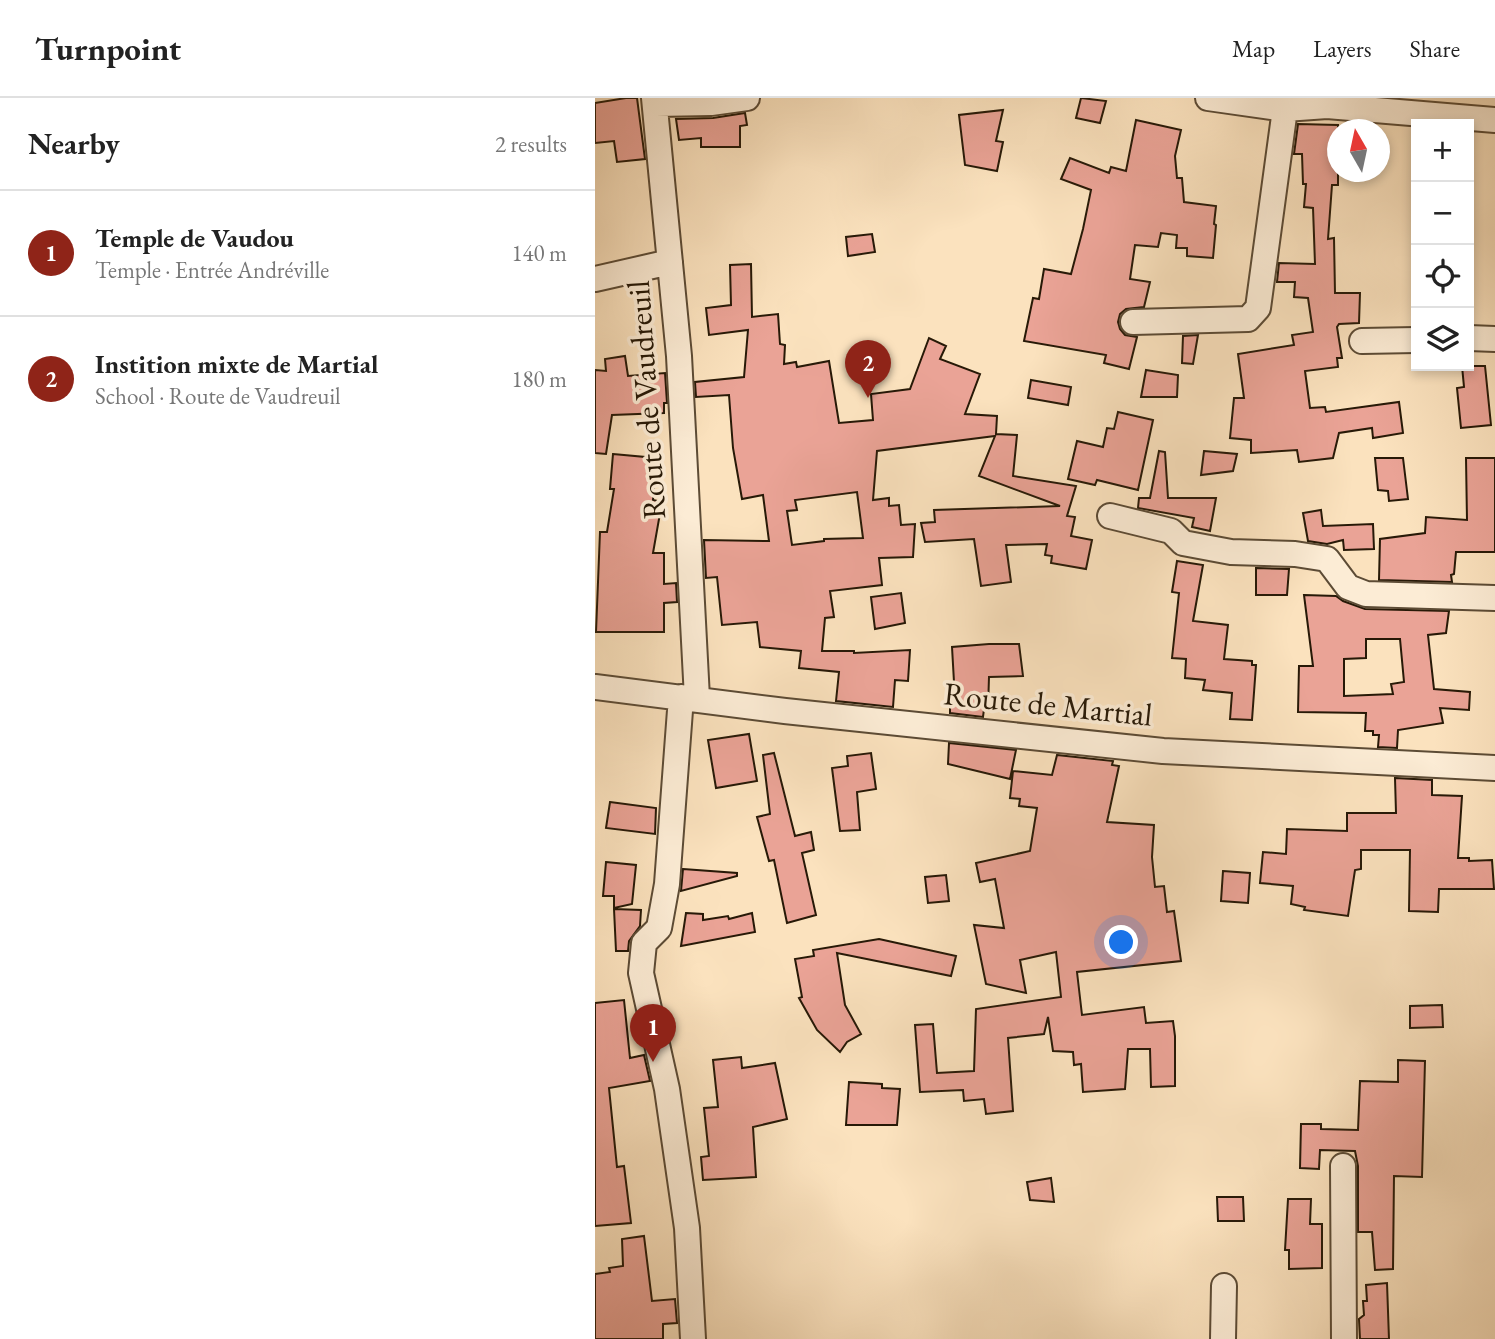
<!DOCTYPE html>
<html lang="en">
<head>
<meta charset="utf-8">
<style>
  body { margin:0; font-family:"EB Garamond",serif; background:#f6f6f6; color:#222 }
  .controls { position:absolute; right:21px; top:21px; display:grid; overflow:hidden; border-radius:0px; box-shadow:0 4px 10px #0003 }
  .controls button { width:63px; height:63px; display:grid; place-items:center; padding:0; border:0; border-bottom:2px solid #e0e0e0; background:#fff; color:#222; font:35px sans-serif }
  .compass { position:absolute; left:732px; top:21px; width:63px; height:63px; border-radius:50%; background:#fff; box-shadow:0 4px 10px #0003; rotate:351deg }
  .you { position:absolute; left:527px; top:845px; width:24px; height:24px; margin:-18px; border:5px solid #fff; border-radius:50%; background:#1a73e8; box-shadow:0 0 0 10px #1a73e833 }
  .badge { display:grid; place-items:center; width:46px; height:46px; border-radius:50%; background:#8f2418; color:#fff; font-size:23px; font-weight:700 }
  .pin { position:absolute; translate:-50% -58px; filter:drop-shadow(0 2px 4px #0008) }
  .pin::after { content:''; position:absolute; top:37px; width:24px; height:21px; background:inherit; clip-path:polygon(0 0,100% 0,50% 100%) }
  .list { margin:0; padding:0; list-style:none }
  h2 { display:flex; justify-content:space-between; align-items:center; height:91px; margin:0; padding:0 28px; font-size:30px }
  h2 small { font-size:23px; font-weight:400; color:#767676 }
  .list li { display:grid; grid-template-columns:46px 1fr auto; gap:21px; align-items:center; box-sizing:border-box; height:126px; padding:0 28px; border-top:2px solid #e0e0e0 }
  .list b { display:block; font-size:26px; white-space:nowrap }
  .list p { margin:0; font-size:23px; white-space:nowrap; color:#767676 }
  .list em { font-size:23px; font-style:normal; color:#767676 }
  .icon { flex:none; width:38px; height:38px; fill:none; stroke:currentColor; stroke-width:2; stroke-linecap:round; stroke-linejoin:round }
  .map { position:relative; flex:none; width:900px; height:1241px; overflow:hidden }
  header { display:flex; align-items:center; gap:42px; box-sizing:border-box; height:98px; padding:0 35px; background:#fff; border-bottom:2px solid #e0e0e0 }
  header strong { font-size:33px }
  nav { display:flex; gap:38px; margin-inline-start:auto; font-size:24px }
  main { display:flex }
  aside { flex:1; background:#fff }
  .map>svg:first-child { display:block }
</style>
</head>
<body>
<header>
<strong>Turnpoint</strong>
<nav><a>Map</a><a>Layers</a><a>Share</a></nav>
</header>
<main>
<aside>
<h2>Nearby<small>2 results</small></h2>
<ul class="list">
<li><span class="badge">1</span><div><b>Temple de Vaudou</b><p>Temple · Entrée Andréville</p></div><em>140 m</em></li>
<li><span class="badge">2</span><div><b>Instition mixte de Martial</b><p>School · Route de Vaudreuil</p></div><em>180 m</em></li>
</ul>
</aside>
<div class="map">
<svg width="900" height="1241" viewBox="0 0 900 1241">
  <rect width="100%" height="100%" fill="#fbe2be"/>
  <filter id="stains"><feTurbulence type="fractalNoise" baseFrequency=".00286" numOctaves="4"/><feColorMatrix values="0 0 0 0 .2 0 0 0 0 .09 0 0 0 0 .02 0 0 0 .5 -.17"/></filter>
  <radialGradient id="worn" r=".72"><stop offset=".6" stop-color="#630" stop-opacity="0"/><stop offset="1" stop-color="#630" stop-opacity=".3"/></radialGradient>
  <path fill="#eaa396" stroke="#271907" stroke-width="2" fill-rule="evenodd" d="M 31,0 L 42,0 L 50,61 L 22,64 L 19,43 L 0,45 L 0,5 Z
    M 486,0 L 511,3 L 505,25 L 481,20 Z
    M 408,12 L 401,43 L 408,44 L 402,73 L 370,67 L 364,17 Z
    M 150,15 L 152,27 L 145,28 L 145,49 L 106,49 L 106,40 L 84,42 L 81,21 L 118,20 Z
    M 541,22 L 586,32 L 580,58 L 582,80 L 587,80 L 589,104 L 621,108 L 619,126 L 621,127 L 618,160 L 592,158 L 592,150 L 581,150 L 582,137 L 566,135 L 563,149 L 540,147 L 535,181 L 555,184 L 549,209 L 531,211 L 525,216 L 523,224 L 525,231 L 530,237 L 542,239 L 534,271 L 509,265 L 511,257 L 429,243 L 438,200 L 444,201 L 449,171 L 476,176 L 488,131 L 496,92 L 466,81 L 475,60 L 514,75 L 516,69 L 531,73 Z
    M 703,26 L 743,27 L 743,87 L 737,87 L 733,141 L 739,140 L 740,195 L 765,195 L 764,225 L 744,226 L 742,229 L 747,260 L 742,260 L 743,269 L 710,273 L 715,310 L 730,309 L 731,314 L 804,304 L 808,335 L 778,340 L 777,330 L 744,335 L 738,360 L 704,364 L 702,352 L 656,355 L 656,342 L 635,340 L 639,300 L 649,300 L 643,256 L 699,247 L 697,237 L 718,234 L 713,200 L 699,199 L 700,184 L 682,184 L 684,165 L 720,166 L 718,110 L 709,109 L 711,86 L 708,86 L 707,56 L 699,56 Z
    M 277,136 L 280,154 L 253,158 L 251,139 Z
    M 156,166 L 157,219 L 183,216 L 185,246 L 190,247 L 189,266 L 201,264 L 202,269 L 234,263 L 244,325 L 278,322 L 276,296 L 315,291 L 334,240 L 351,248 L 345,261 L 385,276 L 370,316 L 402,318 L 401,336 L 422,337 L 418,378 L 481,388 L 472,418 L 480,419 L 476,438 L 497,442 L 491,471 L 456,465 L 457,458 L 450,457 L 452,446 L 411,447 L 416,484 L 386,488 L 379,441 L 330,444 L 326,425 L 340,424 L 339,412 L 465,408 L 384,378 L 400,338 L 282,353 L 278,402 L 294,400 L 294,408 L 304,407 L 306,427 L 320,426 L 318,459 L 284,460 L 287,487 L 235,493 L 239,519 L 230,520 L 227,553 L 259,553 L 259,555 L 315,552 L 313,583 L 300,582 L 298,609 L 241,603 L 244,574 L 204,570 L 206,553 L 165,549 L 162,524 L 127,527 L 122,479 L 111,480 L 109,442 L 174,443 L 168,397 L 147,401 L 138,350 L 134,297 L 101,299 L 100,284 L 149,279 L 153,232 L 114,237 L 111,210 L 136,207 L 135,167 ZM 262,394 L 268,440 L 229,441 L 229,443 L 197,447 L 192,413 L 202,412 L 200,402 Z
    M 603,237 L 598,266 L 587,265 L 588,238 Z
    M 30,258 L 33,278 L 70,275 L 72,305 L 69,305 L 69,315 L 17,317 L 11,356 L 0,355 L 0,272 L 11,273 L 10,261 Z
    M 867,268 L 890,268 L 896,327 L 866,330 L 862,290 L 869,289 Z
    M 551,272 L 583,277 L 582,299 L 546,299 Z
    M 436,282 L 476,289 L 473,307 L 433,300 Z
    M 523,314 L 558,322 L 543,392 L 502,382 L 500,387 L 473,381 L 482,343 L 508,349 L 512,330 L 519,331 Z
    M 564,353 L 570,354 L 573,400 L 621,400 L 615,433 L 597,429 L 599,420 L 543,410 L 544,400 L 555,400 Z
    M 609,353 L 642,356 L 638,373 L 606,377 Z
    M 18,356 L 61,360 L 58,402 L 67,404 L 58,455 L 69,455 L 69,486 L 81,485 L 82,504 L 69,505 L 69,534 L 1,534 L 5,434 L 12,434 L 19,391 L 15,391 Z
    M 780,360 L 808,360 L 813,401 L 794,403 L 793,393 L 783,392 Z
    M 871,360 L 900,360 L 900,454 L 861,454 L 859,476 L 856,477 L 857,484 L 784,482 L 785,441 L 830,435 L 831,419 L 872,422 Z
    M 726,412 L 728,428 L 778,426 L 779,451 L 749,452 L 748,442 L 732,446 L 713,443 L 708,415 Z
    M 582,463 L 608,467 L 598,523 L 633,527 L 629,561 L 657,563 L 657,567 L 661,567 L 657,622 L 635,621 L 637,595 L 608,592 L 610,582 L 590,580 L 591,561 L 577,560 L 584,495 L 577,494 Z
    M 661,470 L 694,471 L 692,497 L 661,497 Z
    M 306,495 L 310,525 L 280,531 L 276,499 Z
    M 709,497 L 741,498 L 748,503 L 770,511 L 854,513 L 851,535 L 833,537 L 839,591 L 875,594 L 874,612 L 845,610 L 848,625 L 803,632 L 802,650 L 783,649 L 784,637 L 778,637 L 778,633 L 770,633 L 771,615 L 703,614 L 704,568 L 718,568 ZM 771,541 L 805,541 L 809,584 L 796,586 L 798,596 L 749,598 L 749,561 L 771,560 Z
    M 394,546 L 424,546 L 428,578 L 394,579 L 393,611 L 389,611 L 388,619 L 355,615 L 355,609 L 353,609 L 354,584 L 359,584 L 357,549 Z
    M 154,636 L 162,683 L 121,690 L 113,642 Z
    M 354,645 L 421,652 L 415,681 L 353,666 Z
    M 179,655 L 200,738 L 216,734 L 219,752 L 207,755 L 221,817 L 192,825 L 179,762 L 174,763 L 162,719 L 175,716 L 168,657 Z
    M 276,655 L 281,691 L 262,694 L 265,732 L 245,733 L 237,670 L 253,668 L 252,658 Z
    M 462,657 L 518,663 L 517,667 L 524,668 L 512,724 L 559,727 L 557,759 L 560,789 L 569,788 L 572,814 L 579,813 L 586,863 L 482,874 L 487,917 L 549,909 L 551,925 L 578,923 L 580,938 L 580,988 L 556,989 L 555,951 L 533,951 L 530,991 L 488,994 L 486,966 L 479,967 L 478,954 L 458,953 L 453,919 L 449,936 L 413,940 L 418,1013 L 391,1016 L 389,1001 L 369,1003 L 368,992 L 325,994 L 320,927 L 338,926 L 342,975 L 379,973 L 381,911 L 466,899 L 461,854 L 425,862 L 431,895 L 391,886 L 379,827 L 409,830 L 400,781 L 385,784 L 381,765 L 435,753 L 442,710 L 424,708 L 425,701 L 415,700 L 418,673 L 457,677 Z
    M 800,680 L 837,682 L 837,697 L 867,698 L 863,760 L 874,760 L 874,763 L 897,762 L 899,791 L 844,791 L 843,814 L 814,813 L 815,752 L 766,752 L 766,771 L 760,772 L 753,818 L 709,812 L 710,809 L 696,806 L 698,788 L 665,785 L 668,754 L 691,756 L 692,731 L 752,733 L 752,715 L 801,715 Z
    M 15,704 L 61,710 L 60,736 L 11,730 Z
    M 11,764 L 41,767 L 37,806 L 19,810 L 19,798 L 8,798 Z
    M 88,771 L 142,775 L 142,778 L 86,793 Z
    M 628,773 L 655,775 L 653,805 L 626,803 Z
    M 351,777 L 354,803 L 333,805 L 330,779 Z
    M 19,811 L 46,812 L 45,828 L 34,843 L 33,853 L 21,853 Z
    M 91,815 L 108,816 L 108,822 L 133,818 L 134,821 L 157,815 L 160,834 L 86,848 Z
    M 284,841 L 361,858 L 356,878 L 242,855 L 250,907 L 266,936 L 252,944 L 245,954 L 222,932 L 204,900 L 207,899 L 200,861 L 219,858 L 218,852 Z
    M 29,902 L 35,960 L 49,957 L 55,983 L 14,990 L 22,1069 L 29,1068 L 36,1125 L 0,1128 L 0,905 Z
    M 847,907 L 848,929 L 815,930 L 815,908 Z
    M 146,959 L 147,970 L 180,965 L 192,1021 L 158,1029 L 161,1079 L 108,1082 L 106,1059 L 114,1058 L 109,1010 L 123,1009 L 118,962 Z
    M 803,962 L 830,963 L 827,1079 L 799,1078 L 798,1171 L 780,1172 L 777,1134 L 763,1134 L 763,1068 L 760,1053 L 725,1052 L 724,1071 L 705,1070 L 706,1026 L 726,1026 L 726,1031 L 763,1032 L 765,983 L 803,984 Z
    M 254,984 L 287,986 L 287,990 L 305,991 L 302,1027 L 251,1027 Z
    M 456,1080 L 459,1104 L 435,1102 L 432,1084 Z
    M 622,1099 L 648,1099 L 649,1123 L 623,1123 Z
    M 693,1101 L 716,1101 L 715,1126 L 727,1126 L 727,1170 L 694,1171 L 694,1152 L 690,1152 Z
    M 49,1138 L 57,1203 L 80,1201 L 82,1225 L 68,1226 L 68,1241 L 0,1241 L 0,1176 L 15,1174 L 14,1170 L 28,1168 L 27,1141 Z
    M 792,1185 L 794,1241 L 765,1241 L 764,1221 L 769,1217 L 768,1203 L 772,1203 L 771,1187 Z"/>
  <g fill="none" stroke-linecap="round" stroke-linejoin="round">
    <defs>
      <path id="minor" d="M 59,0 L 84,258 L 102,600
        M 613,0 L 690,11 L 732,8 L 900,22
        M 61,6 L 116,5 L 152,0
        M 0,181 L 75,164
        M 538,224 L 653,221 L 663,210 L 690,11
        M 874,240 L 900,241
        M 767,243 L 821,242
        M 515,418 L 576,433 L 588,445 L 636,454 L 700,456 L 732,461 L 753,489 L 771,496 L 900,500
        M 0,589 L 190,613 L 568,653 L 900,670
        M 86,599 L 72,786 L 64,830 L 49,845 L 46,875 L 72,991 L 92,1130 L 98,1241
        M 748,1068 L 749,1241
        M 628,1241 L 629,1188"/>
    </defs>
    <use href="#minor" stroke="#5c4b35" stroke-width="28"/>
    <use href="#minor" stroke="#fcecd5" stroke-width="24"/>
  </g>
  <g text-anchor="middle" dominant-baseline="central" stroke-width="7" stroke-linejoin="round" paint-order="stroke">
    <g font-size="32" fill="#271907" stroke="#fcecd5">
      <text transform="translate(51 302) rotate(-94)">Route de Vaudreuil</text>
      <text transform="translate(453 606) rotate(6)">Route de Martial</text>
    </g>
  </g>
  <rect width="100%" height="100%" filter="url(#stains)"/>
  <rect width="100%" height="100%" fill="url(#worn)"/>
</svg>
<div class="controls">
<button>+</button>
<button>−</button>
<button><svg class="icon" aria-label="locate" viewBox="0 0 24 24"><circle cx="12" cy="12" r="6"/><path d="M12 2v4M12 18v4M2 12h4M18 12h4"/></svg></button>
<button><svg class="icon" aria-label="layers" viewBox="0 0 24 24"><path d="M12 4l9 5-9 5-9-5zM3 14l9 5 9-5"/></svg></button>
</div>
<svg class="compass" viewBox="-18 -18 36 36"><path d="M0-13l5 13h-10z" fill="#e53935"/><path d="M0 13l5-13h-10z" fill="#767676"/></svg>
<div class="you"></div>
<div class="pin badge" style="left:58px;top:964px">1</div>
<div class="pin badge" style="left:273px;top:300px">2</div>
</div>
</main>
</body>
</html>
